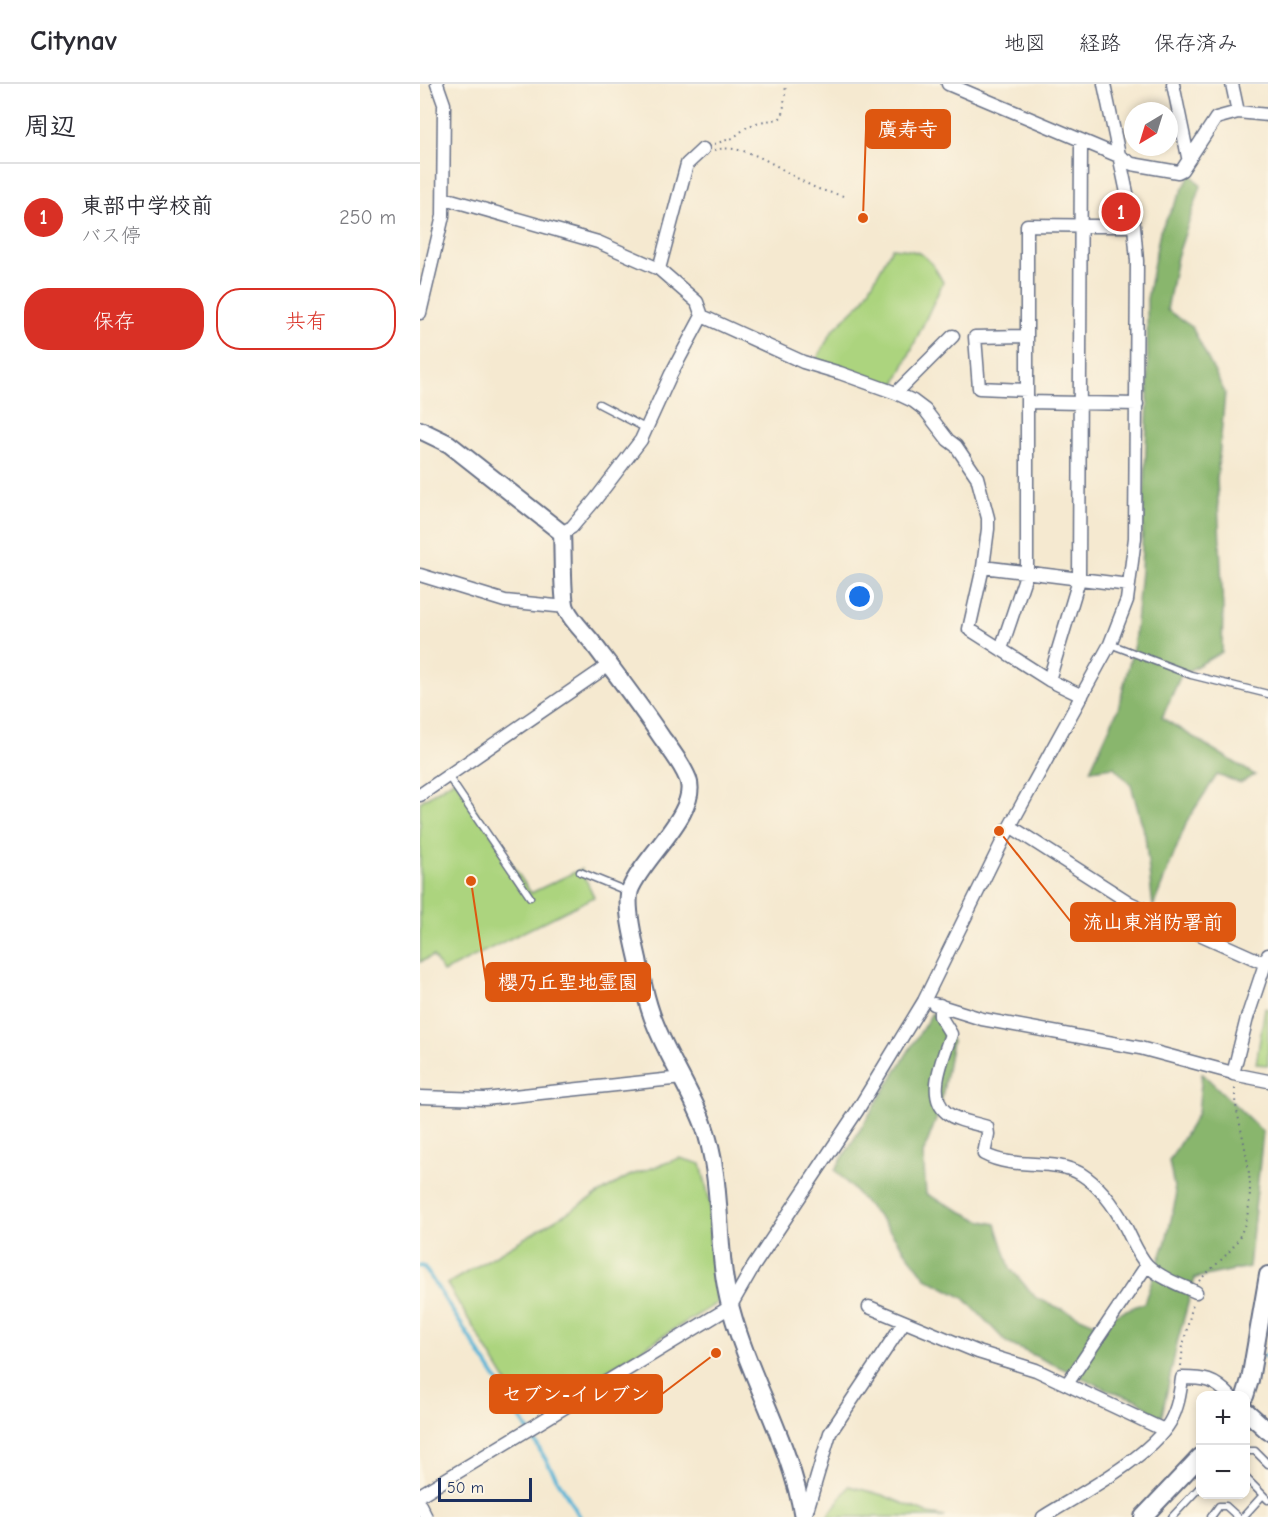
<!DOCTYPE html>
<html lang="ja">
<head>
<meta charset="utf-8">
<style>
  body { margin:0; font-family:"Comic Neue","Klee One",sans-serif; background:#f2f2f3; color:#2b2b33 }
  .controls { position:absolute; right:18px; bottom:18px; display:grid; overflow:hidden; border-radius:12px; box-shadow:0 3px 9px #0003 }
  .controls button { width:54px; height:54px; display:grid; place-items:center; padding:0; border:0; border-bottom:2px solid #e1e1e2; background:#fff; color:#2b2b33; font:30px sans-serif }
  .compass { position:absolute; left:704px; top:18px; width:54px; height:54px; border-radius:50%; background:#fff; box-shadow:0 3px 9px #0003; rotate:218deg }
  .scale { position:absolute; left:18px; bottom:15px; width:94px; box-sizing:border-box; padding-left:6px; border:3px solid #1b2f5e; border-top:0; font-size:16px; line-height:21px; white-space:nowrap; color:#1b2f5e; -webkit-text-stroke:4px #fcf5e5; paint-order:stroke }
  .you { position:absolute; left:440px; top:513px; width:21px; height:21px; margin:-15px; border:4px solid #fff; border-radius:50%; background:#1a73e8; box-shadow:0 0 0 9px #1a73e833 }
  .badge { display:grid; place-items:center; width:39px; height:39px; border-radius:50%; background:#d93025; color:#fff; font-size:20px; font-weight:700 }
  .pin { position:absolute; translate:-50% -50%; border:3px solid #fff; box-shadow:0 2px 6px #0006 }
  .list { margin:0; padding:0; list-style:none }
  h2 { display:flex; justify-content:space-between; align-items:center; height:78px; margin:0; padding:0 24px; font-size:26px }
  h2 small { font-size:20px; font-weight:400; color:#7c7c81 }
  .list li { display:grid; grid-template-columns:39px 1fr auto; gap:18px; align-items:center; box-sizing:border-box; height:108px; padding:0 24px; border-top:2px solid #e1e1e2 }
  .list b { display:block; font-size:22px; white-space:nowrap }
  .list p { margin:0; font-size:20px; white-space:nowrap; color:#7c7c81 }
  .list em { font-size:20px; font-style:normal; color:#7c7c81 }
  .actions { display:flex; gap:12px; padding:18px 24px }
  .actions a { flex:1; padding:14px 0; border:2px solid #d93025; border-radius:24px; text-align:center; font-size:21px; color:#d93025 }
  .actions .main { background:#d93025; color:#fff }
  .map { position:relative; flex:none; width:848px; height:1433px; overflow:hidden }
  header { display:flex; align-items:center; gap:36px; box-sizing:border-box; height:84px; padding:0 30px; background:#fff; border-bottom:2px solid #e1e1e2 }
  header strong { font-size:28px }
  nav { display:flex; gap:33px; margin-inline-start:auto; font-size:21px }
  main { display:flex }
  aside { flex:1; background:#fff }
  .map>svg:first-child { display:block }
</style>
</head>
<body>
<header>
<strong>Citynav</strong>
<nav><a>地図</a><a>経路</a><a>保存済み</a></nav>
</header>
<main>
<aside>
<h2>周辺<small></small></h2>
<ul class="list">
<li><span class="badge">1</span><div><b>東部中学校前</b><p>バス停</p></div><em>250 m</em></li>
</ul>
<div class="actions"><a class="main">保存</a><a>共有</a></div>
</aside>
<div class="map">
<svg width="848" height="1433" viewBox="0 0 848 1433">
  <rect width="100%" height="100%" fill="#fcf5e5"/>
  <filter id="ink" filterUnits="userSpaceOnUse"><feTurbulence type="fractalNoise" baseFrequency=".0167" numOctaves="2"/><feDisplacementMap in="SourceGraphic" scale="12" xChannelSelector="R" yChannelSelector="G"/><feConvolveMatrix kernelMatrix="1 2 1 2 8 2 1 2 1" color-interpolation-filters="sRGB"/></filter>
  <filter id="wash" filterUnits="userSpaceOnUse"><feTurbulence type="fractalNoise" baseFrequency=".008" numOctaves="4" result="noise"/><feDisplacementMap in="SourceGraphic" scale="24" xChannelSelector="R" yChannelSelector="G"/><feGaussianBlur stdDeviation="1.35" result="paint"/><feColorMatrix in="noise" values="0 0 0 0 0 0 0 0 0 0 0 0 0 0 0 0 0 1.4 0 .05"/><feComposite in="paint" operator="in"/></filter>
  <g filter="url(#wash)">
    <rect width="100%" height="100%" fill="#f5e9d0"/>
    <path fill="#acd47e" stroke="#64826e" stroke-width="1.5" d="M 472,164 C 504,166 508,172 523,198 L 474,303 L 396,276 L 413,246 L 442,218 Z
      M 35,695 L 111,809 L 161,785 L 174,813 L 23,888 L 13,872 L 0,878 L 0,718 Z
      M 845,924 L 848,925 L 848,981 L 836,980 Z
      M 260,1074 L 281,1080 L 290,1118 L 290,1156 L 297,1219 L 127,1323 L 108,1333 L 27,1200 L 209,1092 Z
      M 429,1402 L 462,1411 L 509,1430 L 525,1433 L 407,1433 Z"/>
    <path fill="#89b66d" stroke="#527266" stroke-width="1.5" d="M 771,90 L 781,102 L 757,173 L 747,226 L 772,243 L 805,309 L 797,395 L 803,526 L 802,568 L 761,591 L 742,634 L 835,691 L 820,699 L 797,691 L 768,735 L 733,823 L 725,751 L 711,701 L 694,683 L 670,686 L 698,625 L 714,560 L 721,487 L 728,316 L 727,215 L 740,147 Z
      M 512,929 L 532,957 L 520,1025 L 503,1070 L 506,1110 L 559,1136 L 576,1140 L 590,1184 L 616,1214 L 674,1239 L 724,1219 L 746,1157 L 756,1114 L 749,1077 L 778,1029 L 782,989 L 843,1048 L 829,1183 L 775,1194 L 757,1259 L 741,1336 L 718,1316 L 691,1307 L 587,1259 L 544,1214 L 506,1194 L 464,1139 L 415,1086 Z"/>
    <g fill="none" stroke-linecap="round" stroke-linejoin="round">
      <path stroke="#58b4d6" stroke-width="4" d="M 0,1182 L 4,1183 L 90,1316 L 160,1433
        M 844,1272 L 848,1273"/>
    </g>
  </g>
  <g filter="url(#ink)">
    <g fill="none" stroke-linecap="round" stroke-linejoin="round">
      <defs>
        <path id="lane" d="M 179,320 L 227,345
          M 690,560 L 771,591 L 848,610
          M 28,692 L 110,813
          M 160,788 L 209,808
          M 826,1367 L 835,1367 L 848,1380
          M 826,1394 L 848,1416
          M 752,1433 L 780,1403
          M 791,1433 L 799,1422 L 806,1422 L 818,1433
          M 823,1433 L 843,1411"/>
        <path id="street" d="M 528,0 L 701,73 L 712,80 L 758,88 L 762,86 L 796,34 L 818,28 L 848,31
          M 753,0 L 768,73
          M 812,0 L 818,28
          M 24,114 L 178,158 L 239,185 L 277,218 L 282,232 L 383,278 L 420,289 L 476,309 L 493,317 L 505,326 L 528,356 L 536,362 L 557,393 L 568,434 L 568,445 L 563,483
          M 239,185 L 267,80 L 283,65
          M 0,229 L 23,132 L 24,20 L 17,0
          M 607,306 L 559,304 L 555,253 L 607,252
          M 476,309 L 533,252
          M 607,318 L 717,320
          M 142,449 L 152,443 L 175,416 L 221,356 L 251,290 L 282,232
          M 0,491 L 85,517 L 146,523
          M 581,565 L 607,488 L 607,141 L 714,142
          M 629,596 L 659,496 L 661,56
          M 662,612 L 629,596 L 549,545 L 563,483 L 709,501
          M 0,711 L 189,581
          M 590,742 L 710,819 L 844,879
          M 848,871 L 827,934 L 813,990 L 848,997
          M 514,920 L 562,935 L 720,964 L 813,989
          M 520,921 L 520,932 L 531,950 C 524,972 505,1012 527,1029 C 537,1037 555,1039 567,1043 L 568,1050 L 564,1070 C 596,1087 633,1073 661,1090 C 680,1102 695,1123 705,1142 C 712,1155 718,1172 728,1182 C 741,1194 760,1201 776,1208
          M 0,1013 L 65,1015 L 262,994
          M 449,1223 L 558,1268 L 616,1286 L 744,1346
          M 647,1300 L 727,1181
          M 0,1411 L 310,1223 L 333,1183 L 437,1027 L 504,917 L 590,742 L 690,560 L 707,516 L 715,454 L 717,177 L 714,142 L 684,0
          M 0,1421 L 6,1433
          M 385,1433 L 410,1349 L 484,1238
          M 623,1433 C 658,1411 729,1374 750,1338 C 758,1324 760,1309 762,1294 C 784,1294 794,1295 810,1312"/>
        <path id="secondary" d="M 0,346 L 29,360 L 142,449 C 143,463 142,514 146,524 C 151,536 164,548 172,558 C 196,590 220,621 242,654 C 251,666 262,680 268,695 C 280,728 222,774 210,806 C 205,822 214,858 218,875 C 222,898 227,921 236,942 C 250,976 270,1006 283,1039 C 305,1099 294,1164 311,1225 C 330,1296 371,1360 383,1433
          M 825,1312 L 830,1296 L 848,1191
          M 826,1327 L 848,1347
          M 723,1433 L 780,1373"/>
      </defs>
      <use href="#lane" stroke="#677086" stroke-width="9"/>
      <use href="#street" stroke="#677086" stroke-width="15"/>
      <use href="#secondary" stroke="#677086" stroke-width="20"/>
      <path stroke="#677086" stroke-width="2" stroke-dasharray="1.5 4.5" stroke-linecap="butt" d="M 294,60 L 313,54 L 327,43 L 339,38 L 359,35 L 363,31 L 366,0
        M 294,66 C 329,57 366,91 396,104 C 406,108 417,110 427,113
        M 779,1197 C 791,1184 808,1172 817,1157 C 843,1113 823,1062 815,1016 L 815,1003
        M 761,1282 L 763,1261 L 773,1220"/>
      <use href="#lane" stroke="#fff" stroke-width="6"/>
      <use href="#street" stroke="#fff" stroke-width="12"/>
      <use href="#secondary" stroke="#fff" stroke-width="16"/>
    </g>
  </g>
  <path fill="none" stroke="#de5710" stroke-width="2" d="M443 134L446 45M579 747L651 838M51 797L66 898M296 1269L242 1310"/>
  <g fill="#de5710" stroke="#fcf5e5" stroke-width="2">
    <circle cx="443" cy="134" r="6"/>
    <circle cx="579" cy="747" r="6"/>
    <circle cx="51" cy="797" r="6"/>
    <circle cx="296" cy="1269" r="6"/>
  </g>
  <g fill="#de5710" stroke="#de5710" stroke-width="2">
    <rect x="446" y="26" width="84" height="38" rx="6"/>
    <rect x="651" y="819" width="164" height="38" rx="6"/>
    <rect x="66" y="879" width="164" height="38" rx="6"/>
    <rect x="70" y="1291" width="172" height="38" rx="6"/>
  </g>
  <g font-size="20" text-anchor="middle" font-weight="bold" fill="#fff">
    <text x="488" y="52">廣寿寺</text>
    <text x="733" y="845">流山東消防署前</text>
    <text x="148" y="905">櫻乃丘聖地霊園</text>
    <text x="156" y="1317">セブン-イレブン</text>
  </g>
</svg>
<div class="controls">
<button>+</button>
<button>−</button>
</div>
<svg class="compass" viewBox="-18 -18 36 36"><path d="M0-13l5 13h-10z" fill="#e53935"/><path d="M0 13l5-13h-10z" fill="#7c7c81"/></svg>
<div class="scale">50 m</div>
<div class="you"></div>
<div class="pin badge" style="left:701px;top:128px">1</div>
</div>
</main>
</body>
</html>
